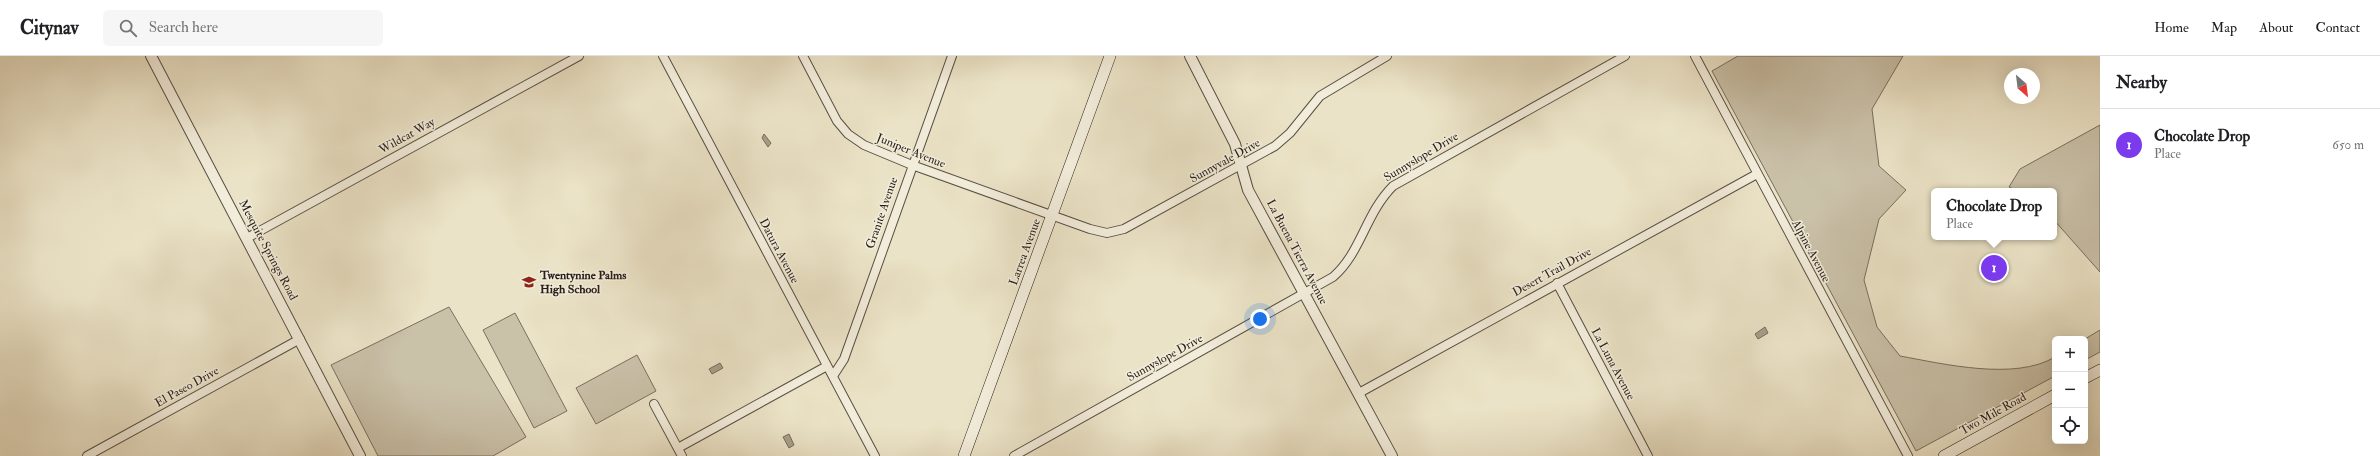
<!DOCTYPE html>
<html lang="en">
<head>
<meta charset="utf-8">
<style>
  body { margin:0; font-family:"IM FELL Double Pica",serif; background:#f6f6f6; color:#202124 }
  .controls { position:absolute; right:12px; bottom:12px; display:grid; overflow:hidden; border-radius:6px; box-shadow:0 4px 16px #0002 }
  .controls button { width:36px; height:36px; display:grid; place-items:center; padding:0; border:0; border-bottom:1px solid #e0e0e0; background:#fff; color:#202124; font:20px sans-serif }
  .compass { position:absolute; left:2004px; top:12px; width:36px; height:36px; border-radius:50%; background:#fff; box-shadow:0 4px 16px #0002; rotate:152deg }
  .you { position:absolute; left:1260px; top:263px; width:14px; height:14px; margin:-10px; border:3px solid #fff; border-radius:50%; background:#1a73e8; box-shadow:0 0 0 6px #1a73e833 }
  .badge { display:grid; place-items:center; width:26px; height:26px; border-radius:50%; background:#7c3aed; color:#fff; font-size:13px; font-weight:700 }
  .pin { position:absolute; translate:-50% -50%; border:2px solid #fff; box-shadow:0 1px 4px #0006 }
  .popup { position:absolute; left:1931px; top:132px; width:126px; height:52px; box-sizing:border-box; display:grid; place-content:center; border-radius:6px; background:#fff; filter:drop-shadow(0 1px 3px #0005); font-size:13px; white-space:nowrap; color:#757577 }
  .popup b { font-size:15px; color:#202124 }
  .popup::after { content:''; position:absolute; left:50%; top:100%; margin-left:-8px; border:8px solid transparent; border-top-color:#fff }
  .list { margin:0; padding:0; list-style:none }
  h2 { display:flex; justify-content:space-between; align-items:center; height:52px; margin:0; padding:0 16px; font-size:17px }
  h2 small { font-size:13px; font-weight:400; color:#757577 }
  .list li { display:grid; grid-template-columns:26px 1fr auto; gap:12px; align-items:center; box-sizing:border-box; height:72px; padding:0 16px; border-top:1px solid #e0e0e0 }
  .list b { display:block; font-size:15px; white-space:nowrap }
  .list p { margin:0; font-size:13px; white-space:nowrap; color:#757577 }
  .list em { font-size:13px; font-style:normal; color:#757577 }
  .icon { flex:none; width:22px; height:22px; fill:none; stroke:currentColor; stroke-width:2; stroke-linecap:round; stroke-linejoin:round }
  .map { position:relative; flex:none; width:2100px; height:400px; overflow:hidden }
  header { display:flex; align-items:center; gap:24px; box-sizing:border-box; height:56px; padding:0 20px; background:#fff; border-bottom:1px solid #e0e0e0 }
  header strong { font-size:19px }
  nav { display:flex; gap:22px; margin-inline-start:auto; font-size:14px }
  .search { width:280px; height:36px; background:#f6f6f6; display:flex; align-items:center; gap:10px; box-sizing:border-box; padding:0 14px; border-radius:6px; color:#757577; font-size:15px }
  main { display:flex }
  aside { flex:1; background:#fff }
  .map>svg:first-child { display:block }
</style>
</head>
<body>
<header>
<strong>Citynav</strong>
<div class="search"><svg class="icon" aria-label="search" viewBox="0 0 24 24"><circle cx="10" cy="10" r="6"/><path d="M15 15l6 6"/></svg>Search here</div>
<nav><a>Home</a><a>Map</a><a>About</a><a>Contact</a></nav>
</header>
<main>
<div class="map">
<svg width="2100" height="400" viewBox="0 0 2100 400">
  <rect width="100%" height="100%" fill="#ebe3c7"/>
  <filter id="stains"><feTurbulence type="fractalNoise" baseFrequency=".005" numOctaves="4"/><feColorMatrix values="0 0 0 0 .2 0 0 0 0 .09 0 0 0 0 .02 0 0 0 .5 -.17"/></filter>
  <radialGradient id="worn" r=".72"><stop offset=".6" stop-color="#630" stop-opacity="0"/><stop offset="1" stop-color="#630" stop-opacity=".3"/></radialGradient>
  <path fill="#cac1a9" stroke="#796f60" d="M 1738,0 L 1903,0 L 1872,53 L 1879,110 L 1906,134 L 1879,163 L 1864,224 L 1877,271 L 1900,300 C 1944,308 2015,325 2055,301 L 2055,320 L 1916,395 L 1712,15 Z
    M 2100,69 L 2100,216 L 2054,164 L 2054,135 L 2017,135 L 2009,131 L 2020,113 Z
    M 449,251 L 526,381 L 493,400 L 378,400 L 331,309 Z
    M 515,257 L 567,355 L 534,372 L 483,274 Z
    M 2100,274 L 2100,296 L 2085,304 L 2085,283 Z
    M 637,299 L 656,335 L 596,368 L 576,332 Z"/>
  <path fill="#a9a08c" stroke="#756c5e" d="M 764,78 L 771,87 L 768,91 L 762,82 Z
    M 1765,271 L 1768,277 L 1758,283 L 1755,278 Z
    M 720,307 L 723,312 L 712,318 L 709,313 Z
    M 789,378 L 794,389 L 789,392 L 783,381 Z"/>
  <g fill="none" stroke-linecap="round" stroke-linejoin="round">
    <defs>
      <path id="minor" d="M 663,0 L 875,400
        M 803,0 L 837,65 L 848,78 L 864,89 L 912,109 L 1090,173 L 1107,177 L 1124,173 L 1275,90 L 1290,77 L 1320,40 L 1387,0
        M 1695,0 L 1908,400
        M 247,182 L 579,0
        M 1557,227 L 1648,400
        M 833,320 L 844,303 L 952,0
        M 1359,337 L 1757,118
        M 654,348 L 682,400
        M 678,392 L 827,310
        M 87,400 L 300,283
        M 1014,400 L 1333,221 C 1361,197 1365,158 1393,130 L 1625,0"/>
      <path id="tertiary" d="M 151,0 L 360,400
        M 1190,0 L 1235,88 L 1248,134 L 1392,400"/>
      <path id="secondary" d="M 2085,322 L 2100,314
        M 964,400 L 1110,0
        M 1944,400 L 2055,339"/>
    </defs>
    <use href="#minor" stroke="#594e44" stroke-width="10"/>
    <use href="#tertiary" stroke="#594e44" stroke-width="12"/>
    <use href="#secondary" stroke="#281d18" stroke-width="12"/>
    <use href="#minor" stroke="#f2eddb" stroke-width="8"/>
    <use href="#tertiary" stroke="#f2eddb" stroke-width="10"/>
    <use href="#secondary" stroke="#f2eddb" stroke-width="11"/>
  </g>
  <defs>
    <symbol id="school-bare" viewBox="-9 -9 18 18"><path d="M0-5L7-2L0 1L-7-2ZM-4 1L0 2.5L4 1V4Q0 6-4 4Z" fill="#8f2418" stroke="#f2eddb" stroke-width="2.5" paint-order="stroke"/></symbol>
  </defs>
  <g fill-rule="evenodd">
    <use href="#school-bare" x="519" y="216" width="20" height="20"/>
  </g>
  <g text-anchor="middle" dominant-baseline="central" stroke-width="3" stroke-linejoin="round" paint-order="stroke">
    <g font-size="12" fill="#281d18" stroke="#f2eddb">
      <text transform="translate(407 80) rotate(-29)">Wildcat Way</text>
      <text transform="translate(911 95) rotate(22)">Juniper Avenue</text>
      <text transform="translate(1421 101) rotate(-31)">Sunnyslope Drive</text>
      <text transform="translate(1225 105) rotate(-29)">Sunnyvale Drive</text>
      <text transform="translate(882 157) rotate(-71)">Granite Avenue</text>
      <text transform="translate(268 194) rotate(62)">Mesquite Springs Road</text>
      <text transform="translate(779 195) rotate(62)">Datura Avenue</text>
      <text transform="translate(1811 195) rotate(62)">Alpine Avenue</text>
      <text transform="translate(1025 196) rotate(-70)">Larrea Avenue</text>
      <text transform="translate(1297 196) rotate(62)">La Buena Tierra Avenue</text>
      <text transform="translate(1552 216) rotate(-29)">Desert Trail Drive</text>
      <text transform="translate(1165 302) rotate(-29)">Sunnyslope Drive</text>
      <text transform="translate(1613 308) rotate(62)">La Luna Avenue</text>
      <text transform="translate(187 331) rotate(-29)">El Paseo Drive</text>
      <text transform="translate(1993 358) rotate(-29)">Two Mile Road</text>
    </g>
    <g font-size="12" font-weight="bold" fill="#281d18" stroke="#f2eddb" text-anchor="start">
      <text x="540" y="219">Twentynine Palms<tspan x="540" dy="14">High School</tspan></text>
    </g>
  </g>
  <rect width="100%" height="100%" filter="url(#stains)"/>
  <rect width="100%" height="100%" fill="url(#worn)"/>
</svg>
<div class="controls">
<button>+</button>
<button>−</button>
<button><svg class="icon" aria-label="locate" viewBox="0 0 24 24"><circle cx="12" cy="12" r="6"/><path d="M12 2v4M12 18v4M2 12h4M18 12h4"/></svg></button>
</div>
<svg class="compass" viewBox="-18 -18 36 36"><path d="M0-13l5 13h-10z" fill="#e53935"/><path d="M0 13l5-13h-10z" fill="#757577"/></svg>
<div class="you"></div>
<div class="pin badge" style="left:1994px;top:212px">1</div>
<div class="popup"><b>Chocolate Drop</b>Place</div>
</div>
<aside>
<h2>Nearby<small></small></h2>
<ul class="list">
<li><span class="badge">1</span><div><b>Chocolate Drop</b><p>Place</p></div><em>650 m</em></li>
</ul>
</aside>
</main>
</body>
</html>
